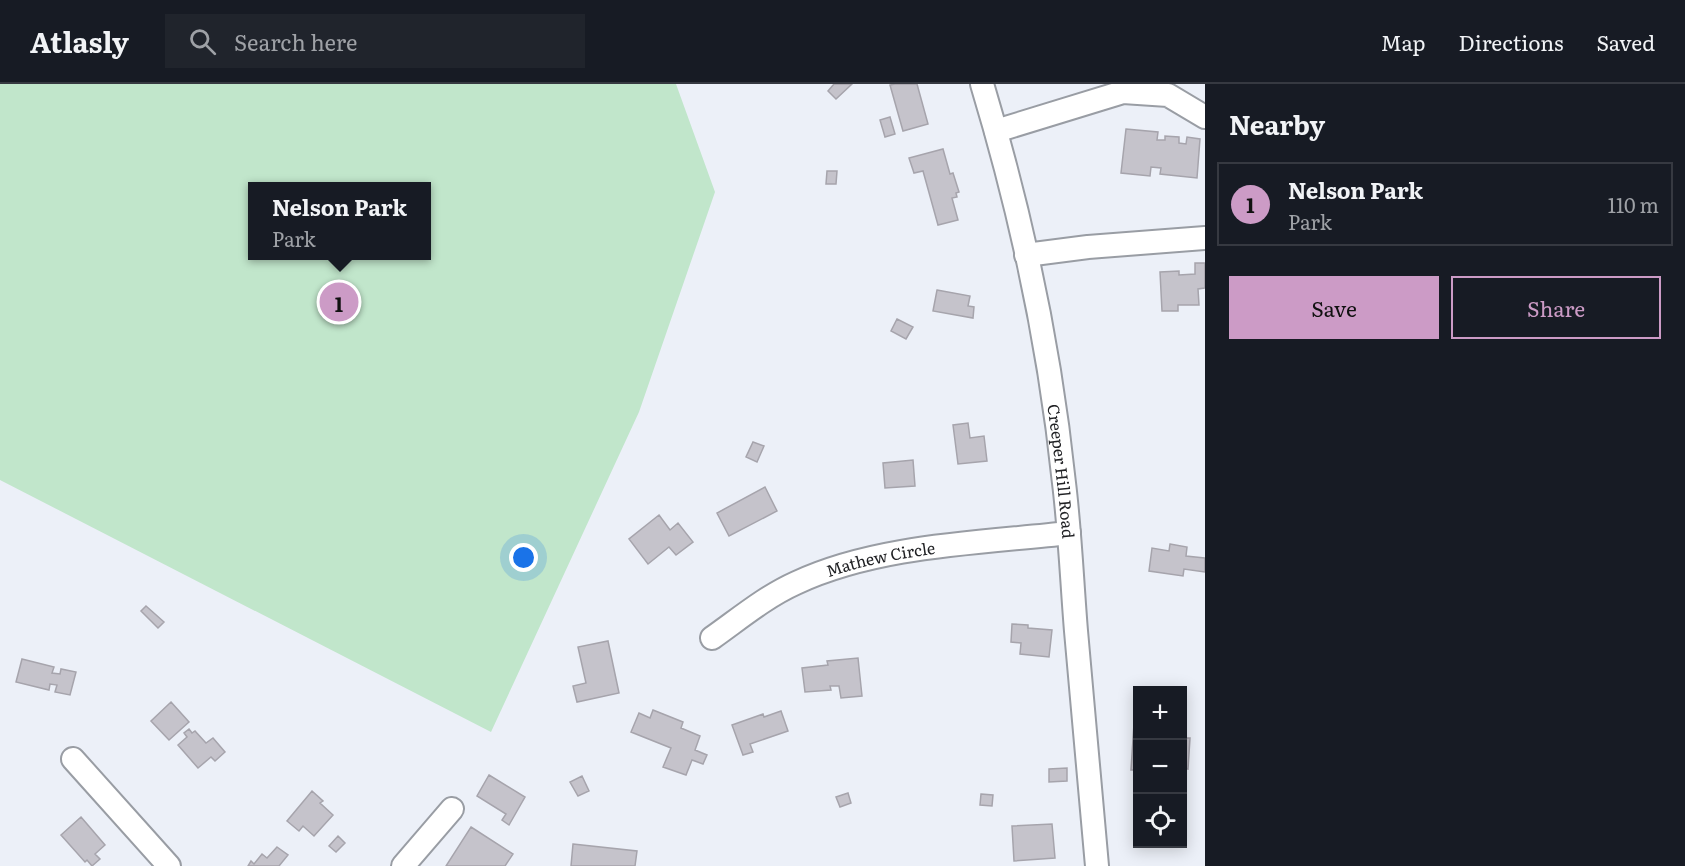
<!DOCTYPE html>
<html lang="en">
<head>
<meta charset="utf-8">
<style>
  body { margin:0; font-family:Literata,serif; background:#20242c; color:#f1f3f6 }
  .controls { position:absolute; right:18px; bottom:18px; display:grid; overflow:hidden; border-radius:0px; box-shadow:0 3px 15px #0003 }
  .controls button { width:54px; height:54px; display:grid; place-items:center; padding:0; border:0; border-bottom:2px solid #363941; background:#171b24; color:#f1f3f6; font:30px sans-serif }
  .you { position:absolute; left:524px; top:474px; width:21px; height:21px; margin:-15px; border:4px solid #fff; border-radius:50%; background:#1a73e8; box-shadow:0 0 0 9px #1a73e833 }
  .badge { display:grid; place-items:center; width:39px; height:39px; border-radius:50%; background:#cc9bc6; color:#111; font-size:20px; font-weight:700 }
  .pin { position:absolute; translate:-50% -50%; border:3px solid #fff; box-shadow:0 2px 6px #0006 }
  .popup { position:absolute; left:248px; top:98px; width:183px; height:78px; box-sizing:border-box; display:grid; place-content:center; border-radius:0px; background:#171b24; filter:drop-shadow(0 2px 4px #0005); font-size:20px; white-space:nowrap; color:#9ea1a6 }
  .popup b { font-size:22px; color:#f1f3f6 }
  .popup::after { content:''; position:absolute; left:50%; top:100%; margin-left:-12px; border:12px solid transparent; border-top-color:#171b24 }
  .list { margin:0; padding:0; list-style:none }
  h2 { display:flex; justify-content:space-between; align-items:center; height:78px; margin:0; padding:0 24px; font-size:26px }
  h2 small { font-size:20px; font-weight:400; color:#9ea1a6 }
  .list li { display:grid; grid-template-columns:39px 1fr auto; gap:18px; align-items:center; box-sizing:border-box; height:84px; margin:0 12px 12px; padding:0 12px; border:2px solid #363941; border-radius:0px }
  .list b { display:block; font-size:22px; white-space:nowrap }
  .list p { margin:0; font-size:20px; white-space:nowrap; color:#9ea1a6 }
  .list em { font-size:20px; font-style:normal; color:#9ea1a6 }
  .actions { display:flex; gap:12px; padding:18px 24px }
  .actions a { flex:1; padding:14px 0; border:2px solid #cc9bc6; border-radius:0px; text-align:center; font-size:21px; color:#cc9bc6 }
  .actions .main { background:#cc9bc6; color:#111 }
  .icon { flex:none; width:33px; height:33px; fill:none; stroke:currentColor; stroke-width:2; stroke-linecap:round; stroke-linejoin:round }
  .map { position:relative; flex:none; width:1205px; height:782px; overflow:hidden }
  header { display:flex; align-items:center; gap:36px; box-sizing:border-box; height:84px; padding:0 30px; background:#171b24; border-bottom:2px solid #363941 }
  header strong { font-size:28px }
  nav { display:flex; gap:33px; margin-inline-start:auto; font-size:21px }
  .search { width:420px; height:54px; background:#20242c; display:flex; align-items:center; gap:15px; box-sizing:border-box; padding:0 21px; border-radius:0px; color:#9ea1a6; font-size:22px }
  main { display:flex }
  aside { flex:1; background:#171b24 }
  .map>svg:first-child { display:block }
</style>
</head>
<body>
<header>
<strong>Atlasly</strong>
<div class="search"><svg class="icon" aria-label="search" viewBox="0 0 24 24"><circle cx="10" cy="10" r="6"/><path d="M15 15l6 6"/></svg>Search here</div>
<nav><a>Map</a><a>Directions</a><a>Saved</a></nav>
</header>
<main>
<div class="map">
<svg width="1205" height="782" viewBox="0 0 1205 782">
  <rect width="100%" height="100%" fill="#ecf0f8"/>
  <path fill="#c1e6cb" fill-rule="evenodd" d="M 0,0 L 676,0 L 715,108 L 639,328 L 491,648 L 0,396 ZM 252,103 L 426,103 L 426,172 L 252,172 Z"/>
  <path fill="#c5c3cb" stroke="#a6a4ac" stroke-width="1.5" d="M 834,0 L 852,0 L 836,15 L 828,7 Z
    M 895,0 L 917,0 L 928,40 L 903,47 L 890,1 Z
    M 890,33 L 895,50 L 885,53 L 880,36 Z
    M 1126,45 L 1158,48 L 1157,56 L 1165,56 L 1165,52 L 1179,53 L 1179,59 L 1186,60 L 1187,53 L 1200,55 L 1197,94 L 1160,90 L 1161,84 L 1151,83 L 1150,92 L 1121,89 Z
    M 943,65 L 950,90 L 953,89 L 959,108 L 956,109 L 957,113 L 952,114 L 958,136 L 938,141 L 923,87 L 914,89 L 909,74 Z
    M 827,87 L 837,87 L 836,100 L 826,100 Z
    M 1195,179 L 1205,179 L 1205,204 L 1198,205 L 1199,221 L 1178,221 L 1178,227 L 1162,227 L 1160,188 L 1179,187 L 1179,191 L 1195,190 Z
    M 937,206 L 970,212 L 968,222 L 974,223 L 973,234 L 933,227 Z
    M 897,235 L 913,243 L 906,255 L 891,247 Z
    M 968,339 L 970,354 L 984,352 L 987,377 L 958,380 L 953,341 Z
    M 753,358 L 764,362 L 757,378 L 746,373 Z
    M 913,376 L 915,402 L 885,404 L 883,379 Z
    M 765,403 L 777,427 L 729,452 L 717,429 Z
    M 659,431 L 670,446 L 678,439 L 693,458 L 676,471 L 669,463 L 648,480 L 629,455 Z
    M 1170,460 L 1187,463 L 1186,472 L 1205,474 L 1205,488 L 1184,485 L 1183,492 L 1149,487 L 1152,464 L 1169,467 Z
    M 146,522 L 164,538 L 158,544 L 141,527 Z
    M 1012,540 L 1028,541 L 1028,544 L 1052,546 L 1049,573 L 1020,570 L 1021,559 L 1011,558 Z
    M 608,557 L 619,609 L 577,618 L 573,602 L 586,599 L 578,563 Z
    M 858,574 L 862,612 L 841,614 L 839,602 L 830,602 L 831,606 L 805,608 L 802,584 L 828,581 L 827,577 Z
    M 22,575 L 54,583 L 52,589 L 60,590 L 61,585 L 76,588 L 70,611 L 55,608 L 57,601 L 50,600 L 49,606 L 16,598 Z
    M 171,618 L 189,638 L 169,656 L 151,637 Z
    M 653,626 L 683,638 L 681,644 L 700,652 L 695,666 L 707,671 L 703,680 L 692,676 L 686,691 L 663,683 L 671,664 L 631,648 L 639,629 L 650,634 Z
    M 781,627 L 788,647 L 750,660 L 753,668 L 743,671 L 732,641 L 763,630 L 764,633 Z
    M 1134,640 L 1138,640 L 1138,686 L 1131,686 Z
    M 189,645 L 192,649 L 195,647 L 206,659 L 213,654 L 225,668 L 215,677 L 211,673 L 198,684 L 178,661 L 187,653 L 184,649 Z
    M 1182,654 L 1190,654 L 1188,685 L 1182,684 Z
    M 1067,684 L 1067,697 L 1049,698 L 1049,685 Z
    M 489,691 L 525,713 L 509,741 L 502,736 L 506,730 L 477,712 Z
    M 582,692 L 589,707 L 578,712 L 570,698 Z
    M 312,707 L 323,717 L 320,719 L 333,731 L 314,752 L 303,742 L 299,747 L 287,737 Z
    M 848,709 L 851,719 L 840,723 L 836,713 Z
    M 981,710 L 993,711 L 992,722 L 980,721 Z
    M 81,733 L 105,761 L 95,770 L 100,775 L 92,782 L 87,776 L 85,778 L 61,751 Z
    M 1052,740 L 1055,774 L 1014,777 L 1012,742 Z
    M 471,743 L 513,770 L 505,782 L 446,782 Z
    M 338,752 L 345,759 L 336,768 L 329,762 Z
    M 573,760 L 637,767 L 635,782 L 571,782 Z
    M 277,763 L 288,771 L 279,782 L 248,782 L 251,777 L 254,780 L 262,770 L 267,774 Z"/>
  <g fill="none" stroke-linecap="round" stroke-linejoin="round">
    <defs>
      <g id="minor">
        <path id="s1" d="M 982,0 C 1021,129 1050,264 1064,399 C 1070,448 1072,498 1076,547 C 1083,626 1090,704 1097,782"/>
        <path d="M 996,47 L 1123,8 L 1168,11 L 1205,33"/>
        <path d="M 1026,171 L 1088,163 L 1205,154"/>
        <path id="s2" d="M 712,554 C 739,535 765,513 796,499 C 877,461 980,459 1069,449"/>
        <path d="M 73,675 L 169,782"/>
        <path d="M 403,782 L 452,725"/>
      </g>
    </defs>
    <use href="#minor" stroke="#999da4" stroke-width="26"/>
    <use href="#minor" stroke="#fff" stroke-width="22"/>
  </g>
  <g text-anchor="middle" dominant-baseline="central" stroke-width="5" stroke-linejoin="round" paint-order="stroke">
    <g font-size="16" fill="#202124" stroke="#fdfdff">
      <text stroke="none"><textPath href="#s1" startOffset="396">Creeper Hill Road</textPath></text>
      <text stroke="none"><textPath href="#s2" startOffset="189">Mathew Circle</textPath></text>
    </g>
  </g>
</svg>
<div class="controls">
<button>+</button>
<button>−</button>
<button><svg class="icon" aria-label="locate" viewBox="0 0 24 24"><circle cx="12" cy="12" r="6"/><path d="M12 2v4M12 18v4M2 12h4M18 12h4"/></svg></button>
</div>
<div class="you"></div>
<div class="pin badge" style="left:339px;top:218px">1</div>
<div class="popup"><b>Nelson Park</b>Park</div>
</div>
<aside>
<h2>Nearby<small></small></h2>
<ul class="list">
<li><span class="badge">1</span><div><b>Nelson Park</b><p>Park</p></div><em>110 m</em></li>
</ul>
<div class="actions"><a class="main">Save</a><a>Share</a></div>
</aside>
</main>
</body>
</html>
